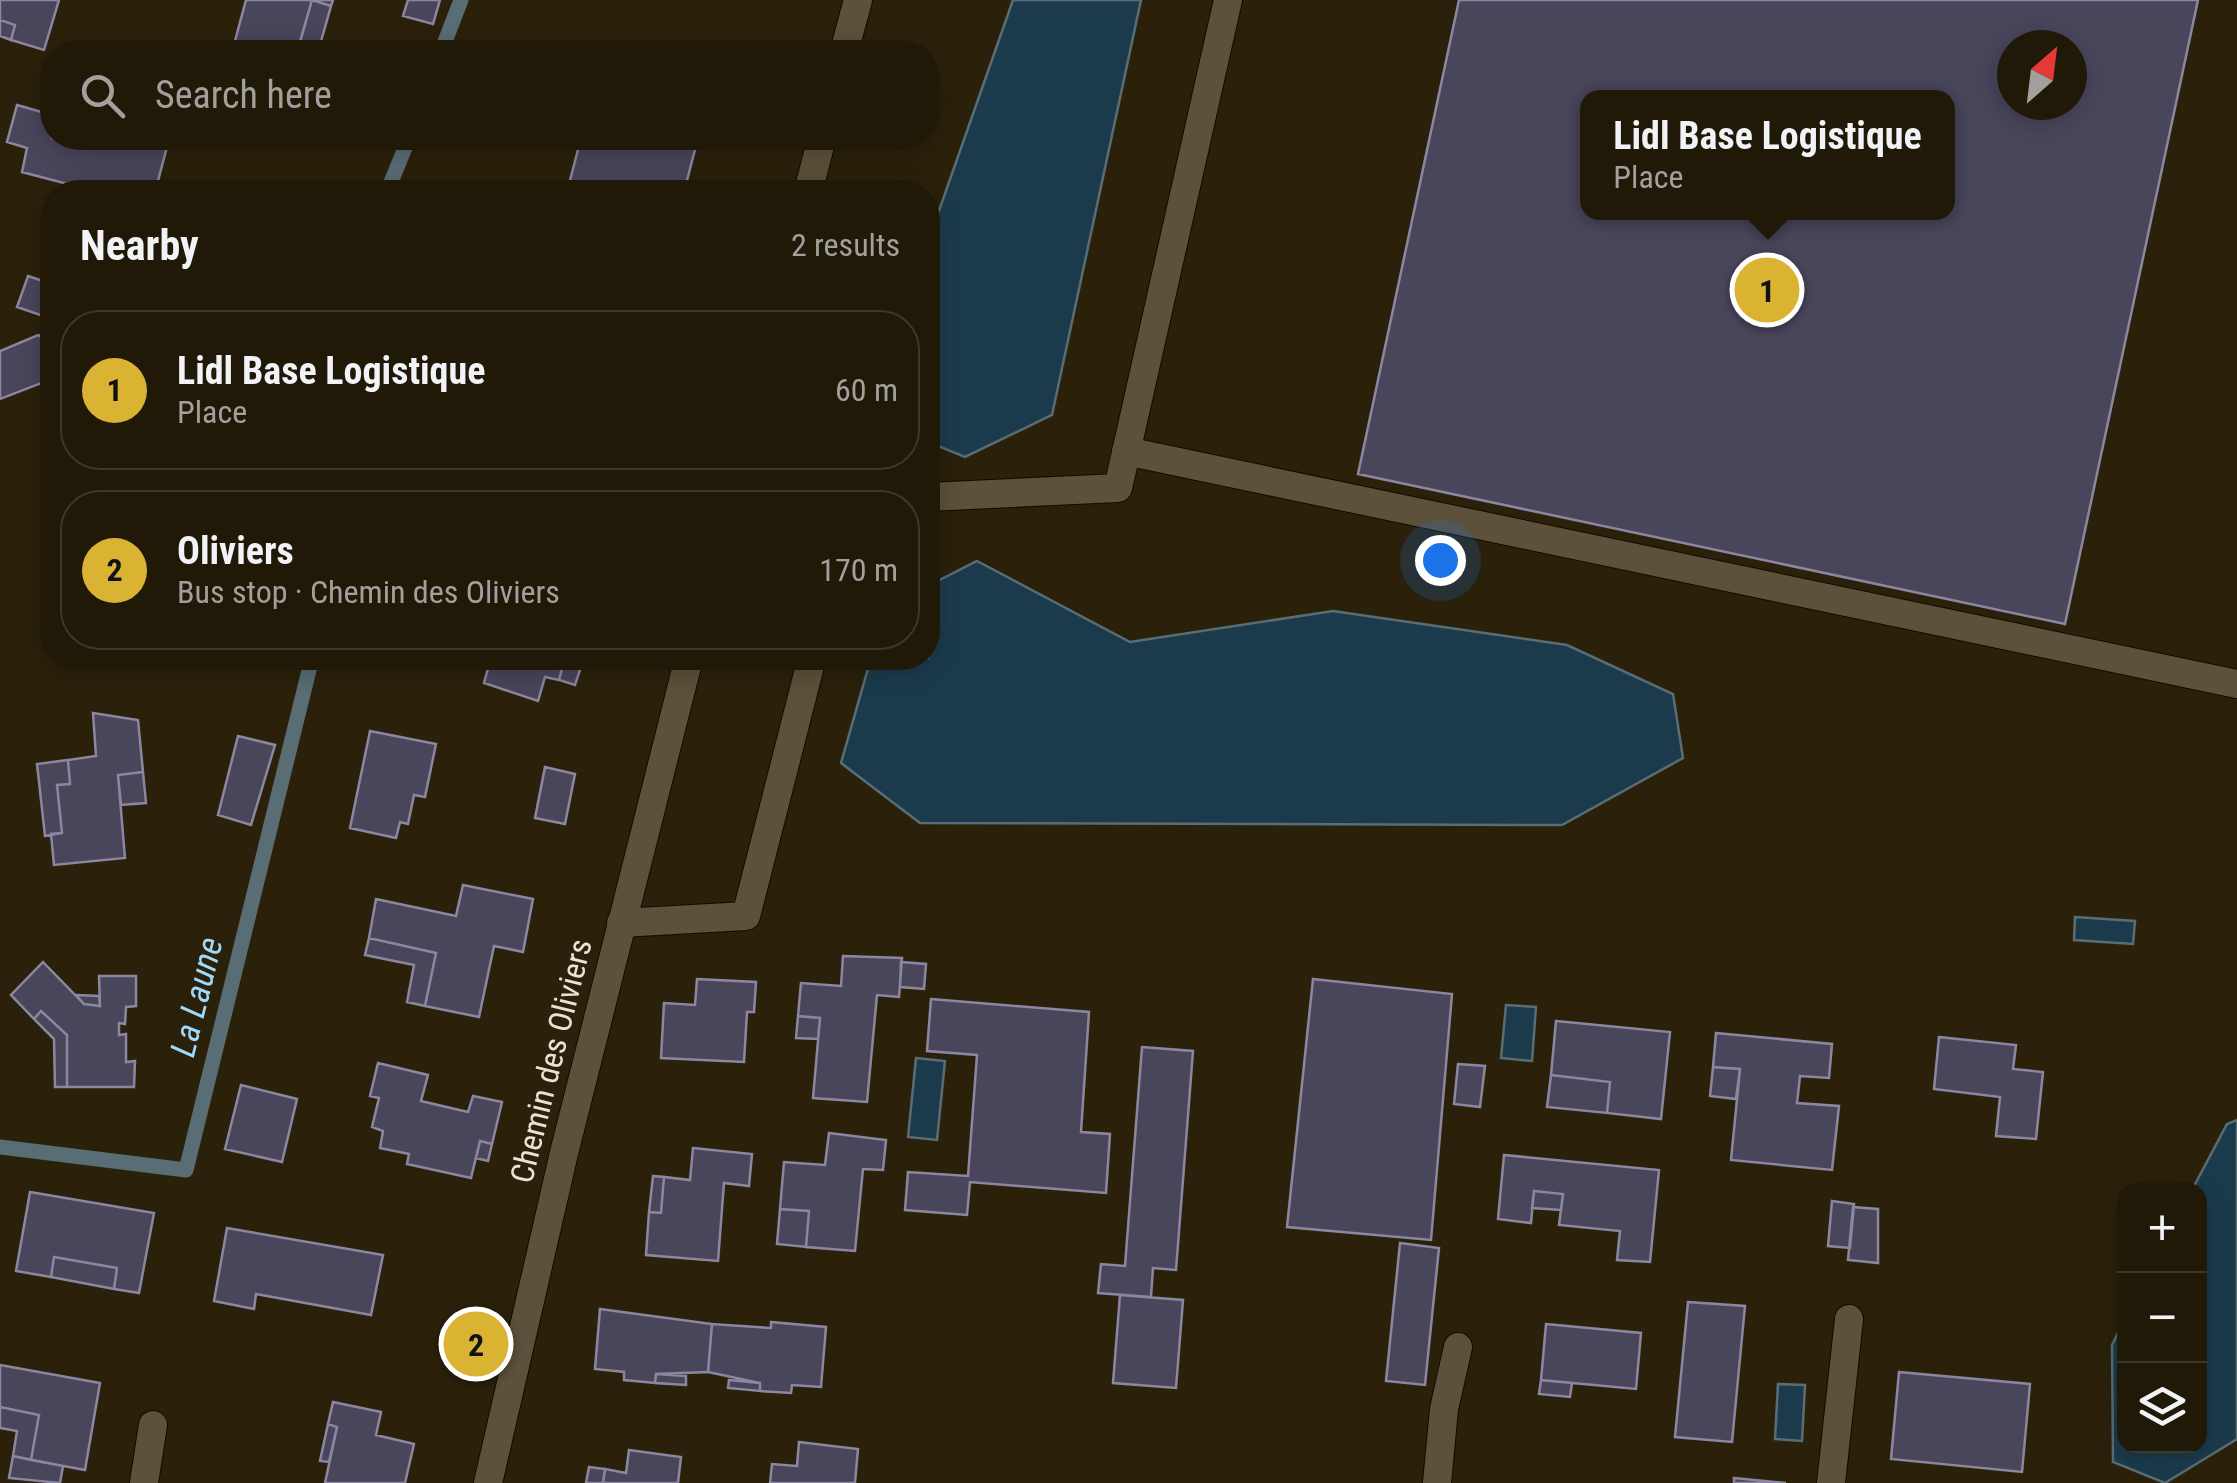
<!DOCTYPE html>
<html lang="en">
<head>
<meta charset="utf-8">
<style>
  body { margin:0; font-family:"Roboto Condensed",sans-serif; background:#282212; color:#f1f3f6 }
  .controls { position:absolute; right:30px; bottom:30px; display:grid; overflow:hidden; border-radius:20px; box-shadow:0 5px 25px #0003 }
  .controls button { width:90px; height:90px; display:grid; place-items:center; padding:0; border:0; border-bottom:2px solid #3d3829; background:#201908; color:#f1f3f6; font:50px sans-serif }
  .compass { position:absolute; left:1997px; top:30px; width:90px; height:90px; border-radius:50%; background:#201908; box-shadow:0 5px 25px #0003; rotate:28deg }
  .you { position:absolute; left:1440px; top:560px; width:35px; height:35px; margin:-25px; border:8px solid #fff; border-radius:50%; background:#1a73e8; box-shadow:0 0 0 15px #1a73e833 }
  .badge { display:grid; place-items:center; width:65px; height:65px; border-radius:50%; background:#dab333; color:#111; font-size:32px; font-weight:700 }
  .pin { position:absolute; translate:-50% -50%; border:5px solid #fff; box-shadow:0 2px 10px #0006 }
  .popup { position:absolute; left:1580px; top:90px; width:375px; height:130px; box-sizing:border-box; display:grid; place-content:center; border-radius:20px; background:#201908; filter:drop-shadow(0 2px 8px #0005); font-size:32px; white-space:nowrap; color:#a2a09c }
  .popup b { font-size:38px; color:#f1f3f6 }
  .popup::after { content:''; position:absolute; left:50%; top:100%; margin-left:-20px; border:20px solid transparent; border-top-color:#201908 }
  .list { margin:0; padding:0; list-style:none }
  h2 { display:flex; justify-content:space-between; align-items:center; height:130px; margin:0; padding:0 40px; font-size:42px }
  h2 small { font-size:32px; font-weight:400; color:#a2a09c }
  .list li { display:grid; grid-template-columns:65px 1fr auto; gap:30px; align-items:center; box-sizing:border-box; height:160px; margin:0 20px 20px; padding:0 20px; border:2px solid #3d3829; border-radius:40px }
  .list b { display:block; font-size:38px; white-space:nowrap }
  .list p { margin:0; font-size:32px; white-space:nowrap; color:#a2a09c }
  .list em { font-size:32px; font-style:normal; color:#a2a09c }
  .icon { flex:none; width:55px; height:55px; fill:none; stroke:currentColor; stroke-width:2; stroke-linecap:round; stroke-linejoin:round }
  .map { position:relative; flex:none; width:2237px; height:1483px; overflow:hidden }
  .search { position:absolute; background:#201908; box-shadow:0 5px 25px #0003; left:40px; top:40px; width:900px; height:110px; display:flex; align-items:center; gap:25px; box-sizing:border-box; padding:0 35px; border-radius:40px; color:#a2a09c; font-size:38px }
  .panel { position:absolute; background:#201908; box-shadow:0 5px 25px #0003; left:40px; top:180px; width:900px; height:490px; border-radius:40px }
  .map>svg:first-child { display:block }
</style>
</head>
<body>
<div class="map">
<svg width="2237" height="1483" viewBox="0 0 2237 1483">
  <rect width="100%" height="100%" fill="#2b210b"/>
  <path fill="#1b3b4c" stroke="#596d75" stroke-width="2.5" d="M 1013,0 L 1141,0 L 1052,415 L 965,457 L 928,442 L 928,242 Z
    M 977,561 L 1130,642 L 1333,611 L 1567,645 L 1673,694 L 1683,758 L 1562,825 L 920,823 L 841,763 L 871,658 L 928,658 L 928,586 Z
    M 2075,917 L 2135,921 L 2133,944 L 2074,940 Z
    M 1506,1005 L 1536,1007 L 1532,1061 L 1501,1058 Z
    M 916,1058 L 945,1061 L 937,1140 L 908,1137 Z
    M 2237,1120 L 2237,1439 L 2165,1483 L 2113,1462 L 2112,1345 L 2124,1321 L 2124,1446 L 2200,1446 L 2200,1190 L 2192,1190 L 2227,1124 Z
    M 1778,1384 L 1805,1385 L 1802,1441 L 1775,1439 Z"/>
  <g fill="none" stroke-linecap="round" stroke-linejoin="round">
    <path stroke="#596d75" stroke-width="15" d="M 441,52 L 461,0
      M 387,192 L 409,138
      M 0,1147 L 186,1170 L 312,658"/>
  </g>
  <path fill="#49455b" stroke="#8c87a1" stroke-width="2.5" fill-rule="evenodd" d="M 0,0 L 59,0 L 44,50 L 11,40 L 15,25 L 0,20 Z
    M 246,0 L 333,0 L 331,6 L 312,0 L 297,52 L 232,52 Z
    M 312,0 L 331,6 L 318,52 L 299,46 Z
    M 408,0 L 440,0 L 433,24 L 403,16 Z
    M 1459,0 L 2198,0 L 2065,624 L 1358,474 ZM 2012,45 L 2072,45 L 2072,105 L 2012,105 ZM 1587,98 L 1947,98 L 1947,212 L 1587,212 Z
    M 0,20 L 15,25 L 11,40 L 0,36 Z
    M 17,105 L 52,115 L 52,138 L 134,138 L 167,147 L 155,192 L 121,187 L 119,192 L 86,192 L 87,189 L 22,172 L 27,148 L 7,142 Z
    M 581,138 L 698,138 L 684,192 L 567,192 Z
    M 28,276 L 52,284 L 52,319 L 17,307 Z
    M 38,335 L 52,341 L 52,379 L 0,399 L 0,351 Z
    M 491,658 L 565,658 L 559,680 L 545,677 L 538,701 L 484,683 Z
    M 565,658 L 584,658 L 575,685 L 559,680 Z
    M 93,713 L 138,720 L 143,772 L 118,775 L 125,858 L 54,865 L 51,834 L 62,833 L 57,785 L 70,784 L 68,760 L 96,756 Z
    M 370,731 L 436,744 L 425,797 L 414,795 L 408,824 L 400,822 L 396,838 L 350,828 Z
    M 238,736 L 275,745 L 251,825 L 218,815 Z
    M 68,760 L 70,784 L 57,785 L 62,833 L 45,836 L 37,764 Z
    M 545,767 L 575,774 L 565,824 L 535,818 Z
    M 143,772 L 146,803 L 121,805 L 118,775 Z
    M 463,885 L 533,899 L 523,952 L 494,946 L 479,1017 L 425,1006 L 436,953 L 369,938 L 376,899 L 456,916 Z
    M 369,938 L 436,953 L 425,1006 L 407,1002 L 414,965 L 365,955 Z
    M 843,956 L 902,958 L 899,997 L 877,995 L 867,1102 L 813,1098 L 820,1018 L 798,1016 L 801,983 L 841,986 Z
    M 43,962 L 84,1004 L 100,1006 L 99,976 L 136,976 L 136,1006 L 126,1007 L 125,1024 L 119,1023 L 119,1035 L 126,1034 L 126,1062 L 135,1061 L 134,1087 L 67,1087 L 67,1035 L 41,1011 L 34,1019 L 11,995 Z
    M 901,962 L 926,964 L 924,989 L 900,987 Z
    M 697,979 L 756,982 L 754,1012 L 747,1012 L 744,1062 L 661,1058 L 664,1003 L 695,1005 Z
    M 1313,979 L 1452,994 L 1431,1240 L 1287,1227 Z
    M 76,995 L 99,996 L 100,1006 L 84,1004 Z
    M 931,999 L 1089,1012 L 1081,1132 L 1110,1134 L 1106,1193 L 970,1182 L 967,1215 L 905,1210 L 908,1172 L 968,1176 L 977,1055 L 927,1051 Z
    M 41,1011 L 67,1035 L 67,1087 L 55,1087 L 54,1039 L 34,1019 Z
    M 798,1016 L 820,1018 L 818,1039 L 796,1038 Z
    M 1556,1021 L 1670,1032 L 1661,1119 L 1607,1113 L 1610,1082 L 1551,1075 Z
    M 1716,1033 L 1832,1044 L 1829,1078 L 1800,1076 L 1797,1103 L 1839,1106 L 1832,1170 L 1731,1160 L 1740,1069 L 1713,1067 Z
    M 1939,1037 L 2016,1045 L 2013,1069 L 2043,1072 L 2036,1139 L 1996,1136 L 2000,1097 L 1934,1089 Z
    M 1142,1047 L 1193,1051 L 1176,1270 L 1153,1268 L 1151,1297 L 1098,1293 L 1101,1264 L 1125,1266 Z
    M 378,1063 L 428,1075 L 421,1101 L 468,1112 L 473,1096 L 502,1102 L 492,1144 L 480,1141 L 471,1178 L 407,1164 L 409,1154 L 380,1148 L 383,1131 L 372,1127 L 379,1098 L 370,1096 Z
    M 1458,1064 L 1485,1066 L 1480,1107 L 1454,1104 Z
    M 1713,1067 L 1740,1069 L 1736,1099 L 1710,1096 Z
    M 1551,1075 L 1610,1082 L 1607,1113 L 1547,1107 Z
    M 241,1085 L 297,1099 L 282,1162 L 225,1149 Z
    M 829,1133 L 886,1140 L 883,1170 L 863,1169 L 855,1251 L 806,1247 L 809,1211 L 780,1209 L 784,1162 L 825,1165 Z
    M 480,1141 L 492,1144 L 488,1161 L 476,1158 Z
    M 693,1148 L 752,1154 L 749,1186 L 724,1183 L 718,1261 L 646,1255 L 649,1212 L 661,1213 L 664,1177 L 690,1180 Z
    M 1504,1155 L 1659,1170 L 1650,1262 L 1617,1260 L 1620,1231 L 1559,1225 L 1563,1194 L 1534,1191 L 1531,1223 L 1498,1219 Z
    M 653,1176 L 664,1177 L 661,1213 L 649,1212 Z
    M 1534,1191 L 1563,1194 L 1561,1210 L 1532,1208 Z
    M 30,1192 L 154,1213 L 139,1293 L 114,1289 L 117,1268 L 54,1257 L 51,1277 L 16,1271 Z
    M 1832,1201 L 1854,1204 L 1850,1248 L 1828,1246 Z
    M 1853,1207 L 1878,1209 L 1878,1263 L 1848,1260 Z
    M 780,1209 L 809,1211 L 806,1247 L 777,1244 Z
    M 227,1228 L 383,1255 L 371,1315 L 256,1294 L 254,1309 L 214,1301 Z
    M 1400,1243 L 1439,1248 L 1425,1385 L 1386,1381 Z
    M 54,1257 L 117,1268 L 114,1289 L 51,1277 Z
    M 1120,1295 L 1183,1300 L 1176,1388 L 1113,1383 Z
    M 1688,1302 L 1745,1306 L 1732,1442 L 1675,1437 Z
    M 600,1309 L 712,1324 L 708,1372 L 656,1374 L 655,1383 L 624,1380 L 624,1372 L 595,1369 Z
    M 771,1322 L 826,1327 L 821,1387 L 792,1385 L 791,1393 L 760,1391 L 760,1383 L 708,1372 L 712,1324 L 771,1328 Z
    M 1546,1324 L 1641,1333 L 1636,1389 L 1541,1380 Z
    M 0,1365 L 100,1383 L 85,1470 L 31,1460 L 39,1415 L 0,1407 Z
    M 1899,1372 L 2030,1384 L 2022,1472 L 1891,1459 Z
    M 656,1374 L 686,1376 L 686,1385 L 655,1383 Z
    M 729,1380 L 760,1383 L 760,1391 L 728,1388 Z
    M 1541,1380 L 1572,1383 L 1570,1397 L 1539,1394 Z
    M 333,1402 L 381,1412 L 376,1435 L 414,1444 L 405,1483 L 325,1483 L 337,1427 L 328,1424 Z
    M 0,1407 L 39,1415 L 31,1460 L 13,1456 L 17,1431 L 0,1428 Z
    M 328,1424 L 337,1427 L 329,1462 L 320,1461 Z
    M 799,1442 L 858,1449 L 855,1483 L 770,1483 L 772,1464 L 797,1466 Z
    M 629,1450 L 681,1457 L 678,1483 L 603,1483 L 605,1469 L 626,1473 Z
    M 13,1456 L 63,1466 L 60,1483 L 9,1478 Z
    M 589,1467 L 605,1469 L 603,1483 L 586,1483 Z
    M 1734,1478 L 1786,1483 L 1734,1483 Z"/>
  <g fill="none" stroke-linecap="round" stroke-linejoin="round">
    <defs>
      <path id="service" d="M 1126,451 L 2237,684
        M 928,497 L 1118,488 L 1228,0
        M 621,923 L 746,916 L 812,658
        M 1437,1483 L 1444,1409 L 1458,1347
        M 1831,1483 L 1849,1319"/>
      <path id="minor" d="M 844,52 L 858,0
        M 808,192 L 822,138
        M 144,1483 L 153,1425
        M 488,1483 L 564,1153 L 689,658"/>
    </defs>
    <use href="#service" stroke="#130a00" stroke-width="30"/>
    <use href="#minor" stroke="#130a00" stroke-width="30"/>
    <use href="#service" stroke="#5c513a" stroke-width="28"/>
    <use href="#minor" stroke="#5c513a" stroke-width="28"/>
  </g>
  <g text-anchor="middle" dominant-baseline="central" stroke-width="9" stroke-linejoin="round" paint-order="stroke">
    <g font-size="32" fill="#e9e3d6" stroke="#2b210b">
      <text transform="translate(551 1061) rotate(-76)">Chemin des Oliviers</text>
    </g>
    <g font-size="35" font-style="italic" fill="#9ddafc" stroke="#2b210b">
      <text transform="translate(197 997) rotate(-76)">La Laune</text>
    </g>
  </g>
</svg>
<div class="controls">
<button>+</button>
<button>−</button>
<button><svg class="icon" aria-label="layers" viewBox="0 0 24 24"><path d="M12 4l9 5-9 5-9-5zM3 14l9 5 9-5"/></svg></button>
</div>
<svg class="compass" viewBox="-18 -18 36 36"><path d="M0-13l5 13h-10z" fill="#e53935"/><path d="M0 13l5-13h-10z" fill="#a2a09c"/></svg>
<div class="you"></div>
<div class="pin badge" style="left:1767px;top:290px">1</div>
<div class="popup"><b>Lidl Base Logistique</b>Place</div>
<div class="pin badge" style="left:476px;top:1344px">2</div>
<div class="search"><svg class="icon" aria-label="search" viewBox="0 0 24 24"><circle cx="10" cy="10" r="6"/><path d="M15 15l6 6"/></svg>Search here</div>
<section class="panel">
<h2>Nearby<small>2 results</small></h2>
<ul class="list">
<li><span class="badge">1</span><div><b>Lidl Base Logistique</b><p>Place</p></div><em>60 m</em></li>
<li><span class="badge">2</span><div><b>Oliviers</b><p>Bus stop · Chemin des Oliviers</p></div><em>170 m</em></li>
</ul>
</section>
</div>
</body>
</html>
